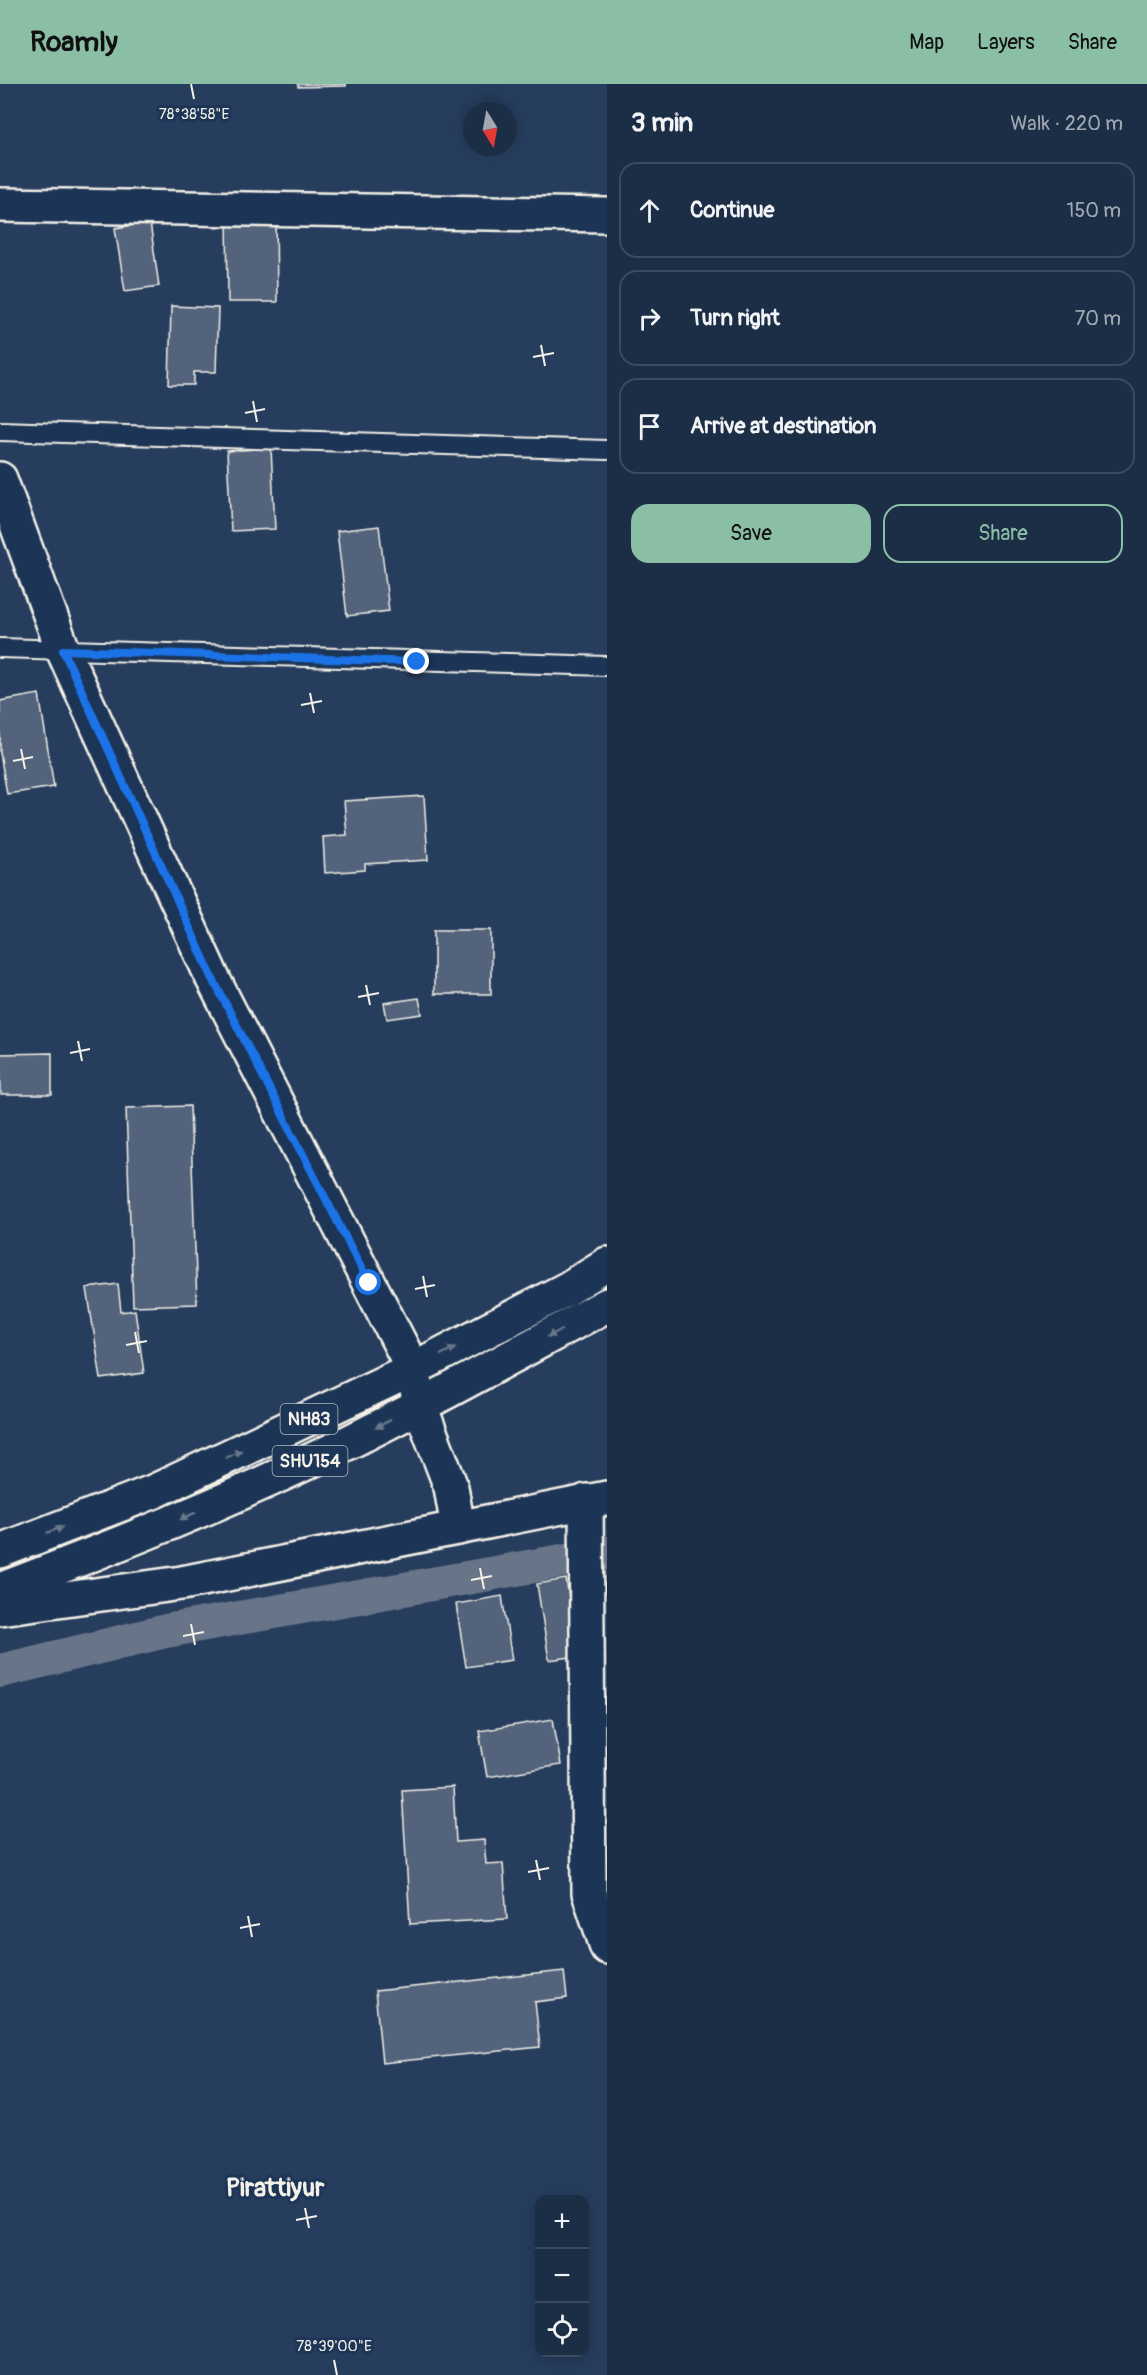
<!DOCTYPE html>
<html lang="en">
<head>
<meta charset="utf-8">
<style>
  body { margin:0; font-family:Pangolin,sans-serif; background:#293a51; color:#f1f3f6 }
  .controls { position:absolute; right:18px; bottom:18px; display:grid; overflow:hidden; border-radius:12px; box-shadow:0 3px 15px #0003 }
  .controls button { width:54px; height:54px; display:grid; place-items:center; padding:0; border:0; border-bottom:2px solid #3a4a5f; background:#1c2e46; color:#f1f3f6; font:30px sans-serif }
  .compass { position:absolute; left:463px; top:18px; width:54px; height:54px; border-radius:50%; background:#1c2e46; box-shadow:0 3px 15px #0003; rotate:169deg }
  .stop { position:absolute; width:18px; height:18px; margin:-14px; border:4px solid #1a73e8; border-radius:50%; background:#fff }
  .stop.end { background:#1a73e8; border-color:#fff; box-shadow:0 2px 6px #0008 }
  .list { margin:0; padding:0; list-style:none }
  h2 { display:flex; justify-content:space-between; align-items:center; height:78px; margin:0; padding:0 24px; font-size:26px }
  h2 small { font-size:20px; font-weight:400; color:#a0a8b3 }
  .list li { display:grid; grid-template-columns:39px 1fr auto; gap:18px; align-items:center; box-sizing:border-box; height:96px; margin:0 12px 12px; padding:0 12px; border:2px solid #3a4a5f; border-radius:18px }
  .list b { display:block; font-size:22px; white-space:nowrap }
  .list em { font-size:20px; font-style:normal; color:#a0a8b3 }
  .actions { display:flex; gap:12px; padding:18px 24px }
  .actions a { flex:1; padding:14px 0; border:2px solid #8abfa5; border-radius:18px; text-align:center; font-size:21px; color:#8abfa5 }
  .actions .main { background:#8abfa5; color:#111 }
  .icon { flex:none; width:33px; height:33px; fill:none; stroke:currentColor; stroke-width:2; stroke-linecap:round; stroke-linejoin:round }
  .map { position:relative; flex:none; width:607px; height:2291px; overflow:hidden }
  header { display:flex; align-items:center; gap:36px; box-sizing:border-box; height:84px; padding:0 30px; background:#8abfa5; color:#111 }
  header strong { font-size:28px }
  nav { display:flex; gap:33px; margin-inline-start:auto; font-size:21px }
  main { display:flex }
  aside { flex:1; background:#1c2e46 }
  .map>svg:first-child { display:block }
</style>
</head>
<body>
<header>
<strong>Roamly</strong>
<nav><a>Map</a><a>Layers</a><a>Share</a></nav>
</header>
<main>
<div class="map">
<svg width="607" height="2291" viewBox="0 0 607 2291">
  <rect width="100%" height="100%" fill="#263d5d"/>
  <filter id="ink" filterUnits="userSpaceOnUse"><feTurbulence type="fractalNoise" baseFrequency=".0167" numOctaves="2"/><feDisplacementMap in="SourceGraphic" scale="12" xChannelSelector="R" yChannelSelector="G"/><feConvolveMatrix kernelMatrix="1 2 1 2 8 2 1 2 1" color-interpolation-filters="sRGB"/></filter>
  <g filter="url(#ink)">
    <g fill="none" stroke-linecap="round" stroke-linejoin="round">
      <path stroke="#677588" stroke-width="34" d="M 0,1587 L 166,1547 L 607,1469"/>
    </g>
    <path fill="#52647b" stroke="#f4f1e8" stroke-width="1.5" d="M 298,0 L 346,0 L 346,2 L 298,3 Z
      M 227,131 L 276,131 L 277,218 L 228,218 Z
      M 150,139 L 159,202 L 125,207 L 115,144 Z
      M 171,222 L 218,224 L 216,288 L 194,288 L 194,301 L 169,301 Z
      M 271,364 L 275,445 L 231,447 L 227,367 Z
      M 379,442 L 389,527 L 347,532 L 337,447 Z
      M 39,610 L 54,703 L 7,710 L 0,669 L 0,617 Z
      M 424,712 L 428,776 L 365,780 L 365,786 L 325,789 L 323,753 L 347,751 L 344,717 Z
      M 434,846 L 491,846 L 491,910 L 434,910 Z
      M 419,914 L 422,930 L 387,935 L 384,919 Z
      M 52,969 L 52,1011 L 1,1011 L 0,970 Z
      M 190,1022 L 197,1220 L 133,1222 L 126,1024 Z
      M 118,1200 L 121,1228 L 135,1226 L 144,1289 L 101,1295 L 87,1204 Z
      M 566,1495 L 578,1572 L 549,1576 L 537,1500 Z
      M 502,1512 L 512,1576 L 466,1583 L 456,1520 Z
      M 553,1635 L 561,1681 L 487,1693 L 479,1647 Z
      M 453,1703 L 456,1758 L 484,1756 L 486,1780 L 503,1779 L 507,1835 L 410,1840 L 402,1706 Z
      M 564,1887 L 567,1914 L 535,1918 L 540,1963 L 382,1979 L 375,1907 Z"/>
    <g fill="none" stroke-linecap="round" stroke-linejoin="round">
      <defs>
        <path id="lane" d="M 0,347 L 607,366
          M 0,564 L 607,582"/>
        <path id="street" d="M 0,121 L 607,131"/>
        <path id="secondary" d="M 0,395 L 63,566 L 213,895 L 413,1285 L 420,1322 L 451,1403 L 458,1444
          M 586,1417 L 589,1809 L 607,1863"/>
        <path id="highway" d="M 0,1467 L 155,1407 L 413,1285 L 567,1205 L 607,1180
          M 0,1506 C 99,1468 197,1430 293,1385 C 400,1335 503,1277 607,1221
          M 0,1524 L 182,1499 L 607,1414"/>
      </defs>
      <use href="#lane" stroke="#f4f1e8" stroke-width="22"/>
      <use href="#street" stroke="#f4f1e8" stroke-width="38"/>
      <use href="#secondary" stroke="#f4f1e8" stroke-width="38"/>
      <use href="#highway" stroke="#f4f1e8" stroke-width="38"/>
      <use href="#lane" stroke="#1d3557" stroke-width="18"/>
      <use href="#street" stroke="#1d3557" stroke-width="33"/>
      <use href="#secondary" stroke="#1d3557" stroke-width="33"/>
      <use href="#highway" stroke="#1d3557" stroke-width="33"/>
    </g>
    <defs><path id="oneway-solid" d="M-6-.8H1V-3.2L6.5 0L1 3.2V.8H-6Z" transform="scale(1.5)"/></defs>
    <g fill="#68778a">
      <use href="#oneway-solid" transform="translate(555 1249) rotate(152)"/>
      <use href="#oneway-solid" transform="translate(448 1267) rotate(-28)"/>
      <use href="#oneway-solid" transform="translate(383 1340) rotate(153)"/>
      <use href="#oneway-solid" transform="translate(234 1370) rotate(-25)"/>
      <use href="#oneway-solid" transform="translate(188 1432) rotate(156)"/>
      <use href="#oneway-solid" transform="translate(55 1446) rotate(-21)"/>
    </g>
  </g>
  <g fill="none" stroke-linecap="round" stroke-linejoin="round" filter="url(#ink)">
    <path stroke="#1a73e8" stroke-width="8" d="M 369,1199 L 213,895 L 63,566 L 417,578"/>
  </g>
  <path fill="none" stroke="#f4f1e8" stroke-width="2" d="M 191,0 L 194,15M 541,261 L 545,282M 533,273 L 554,269M 253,317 L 257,338M 245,329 L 265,325M 310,609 L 314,629M 301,621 L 322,617M 21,665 L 25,685M 13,677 L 33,673M 366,901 L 370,921M 358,913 L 379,909M 78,957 L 82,977M 70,969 L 90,965M 423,1192 L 427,1213M 415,1205 L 435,1201M 135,1248 L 139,1269M 126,1261 L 147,1257M 480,1484 L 484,1505M 471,1496 L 492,1492M 191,1540 L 195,1561M 183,1552 L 204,1548M 536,1776 L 540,1796M 528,1788 L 549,1784M 248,1832 L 252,1853M 240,1844 L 260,1840M 305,2124 L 309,2144M 296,2136 L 317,2132M 334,2276 L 337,2291"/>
  <g text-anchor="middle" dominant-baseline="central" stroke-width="6" stroke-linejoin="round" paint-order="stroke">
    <g fill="#1d3557" stroke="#b4b9bc" stroke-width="1.5">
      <rect x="280.5" y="1320" width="57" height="30" rx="4.5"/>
      <rect x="272.5" y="1362" width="75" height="30" rx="4.5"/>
    </g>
    <g font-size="18" font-weight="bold" fill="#f4f1e8">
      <text x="309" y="1335">NH83</text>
      <text x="310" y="1377">SHU154</text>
    </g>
    <g font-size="26" font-weight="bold" fill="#f4f1e8" stroke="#1d3557">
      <text x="275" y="2104">Pirattiyur</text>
    </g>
  </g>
  <g font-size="15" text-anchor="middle" fill="#f4f1e8" stroke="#1d3557" stroke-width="6" stroke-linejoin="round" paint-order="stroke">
    <text x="194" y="35">78°38'58"E</text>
    <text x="334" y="2267">78°39'00"E</text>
  </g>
</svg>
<div class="controls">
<button>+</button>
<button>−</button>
<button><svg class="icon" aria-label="locate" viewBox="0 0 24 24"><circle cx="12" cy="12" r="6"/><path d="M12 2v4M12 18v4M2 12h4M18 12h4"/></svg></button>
</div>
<svg class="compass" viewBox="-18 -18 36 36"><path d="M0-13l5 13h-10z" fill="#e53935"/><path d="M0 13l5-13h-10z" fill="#a0a8b3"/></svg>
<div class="stop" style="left:369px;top:1199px"></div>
<div class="stop end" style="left:417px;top:578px"></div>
</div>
<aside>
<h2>3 min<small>Walk · 220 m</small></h2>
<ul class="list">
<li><svg class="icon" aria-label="ahead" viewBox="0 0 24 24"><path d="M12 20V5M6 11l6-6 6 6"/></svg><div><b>Continue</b></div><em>150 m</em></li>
<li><svg class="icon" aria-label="right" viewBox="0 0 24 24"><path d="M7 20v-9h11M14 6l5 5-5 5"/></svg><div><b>Turn right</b></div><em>70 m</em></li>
<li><svg class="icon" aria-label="arrive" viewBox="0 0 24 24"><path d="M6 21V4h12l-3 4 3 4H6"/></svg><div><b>Arrive at destination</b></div></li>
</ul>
<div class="actions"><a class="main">Save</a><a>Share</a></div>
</aside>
</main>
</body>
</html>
